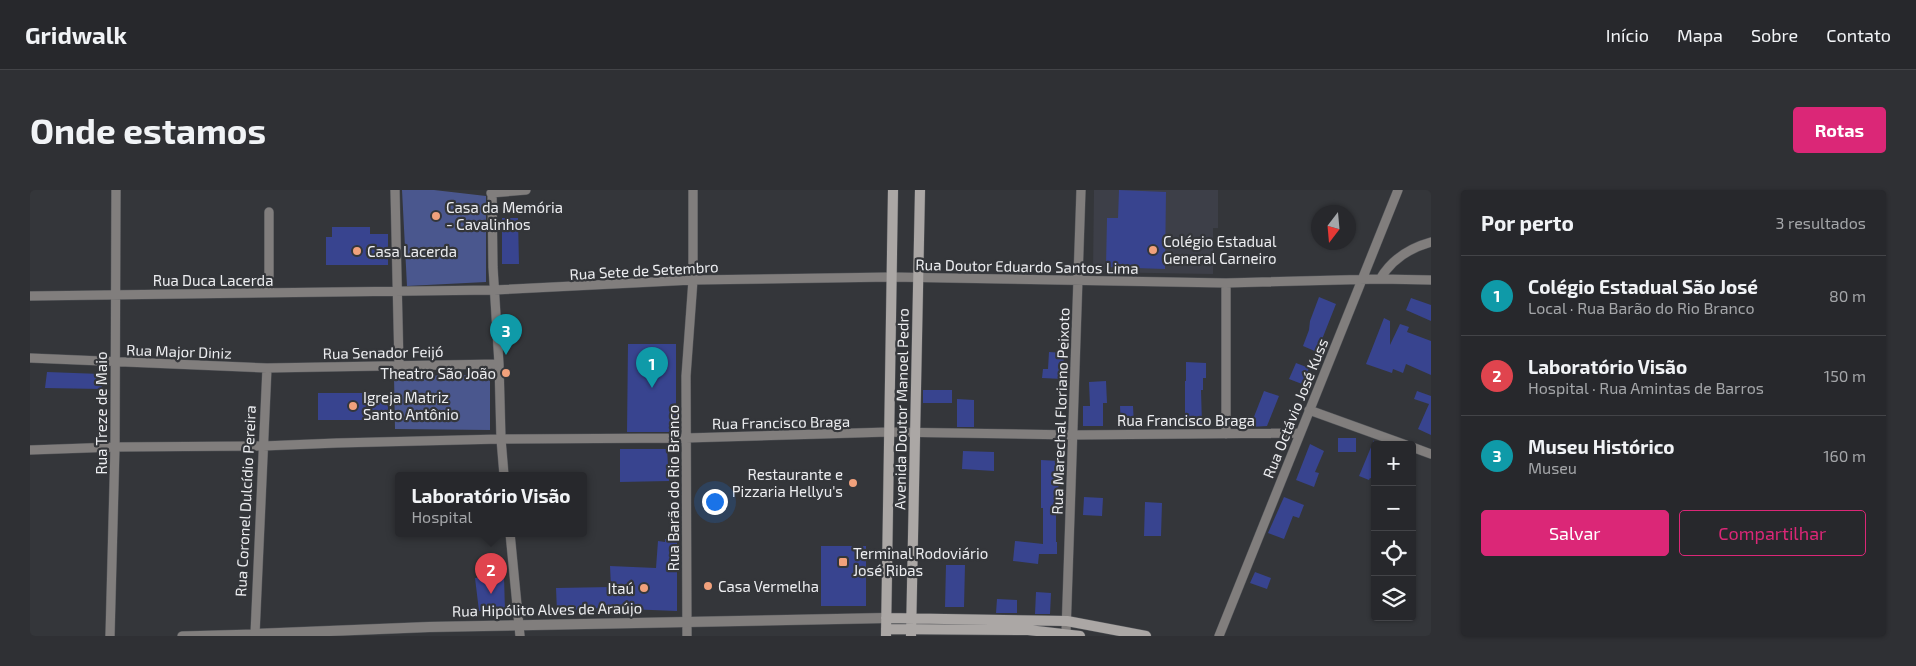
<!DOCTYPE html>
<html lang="pt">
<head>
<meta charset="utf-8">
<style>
  body { margin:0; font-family:"Exo 2",sans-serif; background:#2f3034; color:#f1f3f6 }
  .controls { position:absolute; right:15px; bottom:15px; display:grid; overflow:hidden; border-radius:5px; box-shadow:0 1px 4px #0004 }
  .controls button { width:45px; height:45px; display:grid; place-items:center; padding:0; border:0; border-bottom:1px solid #434448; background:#27282c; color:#f1f3f6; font:25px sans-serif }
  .compass { position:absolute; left:1281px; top:15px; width:45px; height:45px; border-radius:50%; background:#27282c; box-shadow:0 1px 4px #0004; rotate:196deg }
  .you { position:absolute; left:684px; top:311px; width:18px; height:18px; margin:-12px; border:4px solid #fff; border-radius:50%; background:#1a73e8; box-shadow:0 0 0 8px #1a73e833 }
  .badge { display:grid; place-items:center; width:32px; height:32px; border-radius:50%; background:#db2777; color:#fff; font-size:16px; font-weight:700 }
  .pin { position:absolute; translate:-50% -41px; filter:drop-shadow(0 1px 2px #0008) }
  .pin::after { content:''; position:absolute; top:26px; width:18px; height:15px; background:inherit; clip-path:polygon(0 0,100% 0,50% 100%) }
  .popup { position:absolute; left:365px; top:282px; width:192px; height:65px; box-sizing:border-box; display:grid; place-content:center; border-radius:5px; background:#27282c; filter:drop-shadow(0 1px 4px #0005); font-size:16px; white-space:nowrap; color:#a4a6a9 }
  .popup b { font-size:19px; color:#f1f3f6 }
  .popup::after { content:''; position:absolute; left:50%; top:100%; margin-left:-10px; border:10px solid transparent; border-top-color:#27282c }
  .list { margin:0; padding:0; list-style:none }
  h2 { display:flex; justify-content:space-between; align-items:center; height:65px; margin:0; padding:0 20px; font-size:21px }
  h2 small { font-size:16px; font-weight:400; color:#a4a6a9 }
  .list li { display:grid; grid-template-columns:32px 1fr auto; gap:15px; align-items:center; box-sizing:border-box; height:80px; padding:0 20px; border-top:1px solid #434448 }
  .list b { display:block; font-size:19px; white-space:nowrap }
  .list p { margin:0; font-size:16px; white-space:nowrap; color:#a4a6a9 }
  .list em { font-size:16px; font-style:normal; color:#a4a6a9 }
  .actions { display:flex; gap:10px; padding:15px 20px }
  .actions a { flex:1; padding:11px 0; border:1px solid #db2777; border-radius:5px; text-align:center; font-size:18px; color:#db2777 }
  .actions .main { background:#db2777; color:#fff }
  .icon { flex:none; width:28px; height:28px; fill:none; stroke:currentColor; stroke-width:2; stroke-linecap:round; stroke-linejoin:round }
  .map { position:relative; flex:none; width:1401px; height:446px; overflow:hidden; border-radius:5px }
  header { display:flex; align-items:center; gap:30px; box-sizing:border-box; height:70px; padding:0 25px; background:#27282c; border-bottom:1px solid #434448 }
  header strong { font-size:24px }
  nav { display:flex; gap:28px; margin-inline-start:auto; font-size:18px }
  .intro { display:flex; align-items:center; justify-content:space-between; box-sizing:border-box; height:120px; padding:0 30px }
  h1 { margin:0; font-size:35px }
  .button { padding:12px 22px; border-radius:5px; background:#db2777; color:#fff; font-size:18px; font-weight:700 }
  main { display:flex; gap:30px; padding:0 30px }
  aside { flex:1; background:#27282c; border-radius:5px; box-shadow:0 1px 4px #0004 }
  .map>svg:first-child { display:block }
</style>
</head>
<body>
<header>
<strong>Gridwalk</strong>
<nav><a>Início</a><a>Mapa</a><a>Sobre</a><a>Contato</a></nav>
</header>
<div class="intro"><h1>Onde estamos</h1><a class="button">Rotas</a></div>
<main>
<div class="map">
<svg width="1401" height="446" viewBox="0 0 1401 446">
  <rect width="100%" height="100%" fill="#34363a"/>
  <path fill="#3d3f48" d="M 1064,0 L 1188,0 L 1188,38 L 1183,38 L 1183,84 L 1063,82 Z"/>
  <path fill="#4a578e" d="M 372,0 L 404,0 L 456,6 L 456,92 L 377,96 Z
    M 460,185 L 460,240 L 365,239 L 364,186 Z"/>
  <path fill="#38448f" d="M 1089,0 L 1136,2 L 1135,79 L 1076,77 L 1077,28 L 1088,28 Z
    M 472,28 L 488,28 L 489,74 L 472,74 Z
    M 302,37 L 340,37 L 340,44 L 358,44 L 358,75 L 296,75 L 296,47 L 302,47 Z
    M 1289,107 L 1306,114 L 1287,162 L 1273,156 L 1279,140 L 1280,131 Z
    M 1381,108 L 1401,115 L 1401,131 L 1376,120 Z
    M 1354,128 L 1360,131 L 1360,155 L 1370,134 L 1379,137 L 1377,142 L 1401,151 L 1401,185 L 1376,174 L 1373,183 L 1363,179 L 1362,183 L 1336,174 Z
    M 598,154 L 646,154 L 646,242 L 597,242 Z
    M 1019,162 L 1034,163 L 1033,189 L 1012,188 L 1013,179 L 1018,179 Z
    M 1156,172 L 1176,173 L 1176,188 L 1173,188 L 1173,200 L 1171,200 L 1172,235 L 1155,235 L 1155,191 L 1156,191 Z
    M 1266,173 L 1279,178 L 1272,194 L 1259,189 Z
    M 17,182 L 71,184 L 72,199 L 15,198 Z
    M 1076,191 L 1077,213 L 1073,213 L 1073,236 L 1053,236 L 1053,216 L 1060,216 L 1059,192 Z
    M 893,200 L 922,200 L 922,213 L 893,213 Z
    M 1234,201 L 1249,206 L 1237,236 L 1220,237 Z
    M 1387,201 L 1401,206 L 1401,245 L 1388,239 L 1399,214 L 1384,209 Z
    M 288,203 L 358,203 L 358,230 L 288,230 Z
    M 927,209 L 944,210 L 944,237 L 927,237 Z
    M 1090,216 L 1103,216 L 1104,236 L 1091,237 Z
    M 1308,248 L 1326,248 L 1326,262 L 1308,262 Z
    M 1344,250 L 1345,290 L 1340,288 L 1339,290 L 1329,286 Z
    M 1280,254 L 1294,261 L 1285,282 L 1289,283 L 1284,297 L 1266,290 Z
    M 590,259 L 637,259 L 639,291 L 590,292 Z
    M 933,261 L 964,262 L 964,281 L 932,279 Z
    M 1011,270 L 1029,271 L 1028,319 L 1026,319 L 1026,352 L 1027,352 L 1027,364 L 1009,364 L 1008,374 L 983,371 L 985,351 L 1013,354 L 1013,318 L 1011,318 Z
    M 1054,307 L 1073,308 L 1072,326 L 1053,325 Z
    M 1254,307 L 1274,315 L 1269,328 L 1263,326 L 1254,349 L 1238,343 Z
    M 1115,312 L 1132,313 L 1131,346 L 1114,346 Z
    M 635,349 L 647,349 L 647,421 L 571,418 L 527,421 L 526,398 L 581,397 L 580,376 L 626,378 L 628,351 L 635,352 Z
    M 791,356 L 836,356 L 836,416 L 791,416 Z
    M 916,375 L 935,375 L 934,417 L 915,417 Z
    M 1225,382 L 1241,388 L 1237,399 L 1220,393 Z
    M 474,386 L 475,421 L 449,421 L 445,388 Z
    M 1006,402 L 1021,403 L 1020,424 L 1005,424 Z
    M 967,409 L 987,410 L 987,423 L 966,423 Z"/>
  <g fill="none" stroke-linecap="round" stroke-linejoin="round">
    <defs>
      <path id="minor" d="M 365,0 L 369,175
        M 462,0 L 463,77 L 469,174 L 471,249 L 474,285
        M 461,3 L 496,0
        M 239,22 L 239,103
        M 1350,89 C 1362,69 1379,58 1401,52
        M 1196,93 L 1196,244
        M 0,106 L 464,100 L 663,90 L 862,87 L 1196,93 L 1350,89 L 1401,90
        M 0,168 L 237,178 L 469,174
        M 1279,220 L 1376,255
        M 1382,257 L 1401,264
        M 0,260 L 85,257 L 233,256 L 307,253 L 471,249 L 656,248 L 859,242 L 1043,245 L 1270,243
        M 480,343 L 490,446
        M 1036,443 L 1051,0
        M 80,446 L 85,257 L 86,0
        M 152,446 L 225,444 L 237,178
        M 657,446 L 656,186 L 663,90 L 663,0
        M 1189,446 L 1368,0"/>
      <path id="tertiary" d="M 224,446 L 225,444 L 399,437 L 856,428"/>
      <path id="secondary" d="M 856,428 L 1037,431 L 1116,446
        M 856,439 L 998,440 L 1050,446
        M 856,446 L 863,0
        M 881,446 L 890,0"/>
    </defs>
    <use href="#minor" stroke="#515357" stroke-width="10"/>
    <use href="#tertiary" stroke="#515357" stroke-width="11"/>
    <use href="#secondary" stroke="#515357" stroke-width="11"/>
    <use href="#minor" stroke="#817e7d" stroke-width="9"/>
    <use href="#tertiary" stroke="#817e7d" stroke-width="10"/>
    <use href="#secondary" stroke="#aba7a5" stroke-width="10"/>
  </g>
  <g fill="#f1a17c" stroke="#34363a" stroke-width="2">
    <circle cx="406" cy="26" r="5"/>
    <circle cx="1123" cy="60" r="5"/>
    <circle cx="327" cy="61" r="5"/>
    <circle cx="476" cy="183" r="5"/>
    <circle cx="323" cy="216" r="5"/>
    <circle cx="823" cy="293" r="5"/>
    <rect x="808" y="367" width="10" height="10" rx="2.5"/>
    <circle cx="678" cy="396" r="5"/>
    <circle cx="614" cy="398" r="5"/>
  </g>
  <g text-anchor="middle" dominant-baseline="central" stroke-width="4.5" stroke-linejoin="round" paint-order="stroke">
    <g font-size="15" fill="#ecedf0" stroke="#34363a" text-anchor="start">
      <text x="416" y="17">Casa da Memória<tspan x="416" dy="17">- Cavalinhos</tspan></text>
      <text x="1133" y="51">Colégio Estadual<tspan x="1133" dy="17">General Carneiro</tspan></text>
      <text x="337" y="61">Casa Lacerda</text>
      <text x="466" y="183" text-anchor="end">Theatro São João</text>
      <text x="333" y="207">Igreja Matriz<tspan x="333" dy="17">Santo Antônio</tspan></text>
      <text x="813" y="284" text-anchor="end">Restaurante e<tspan x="813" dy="17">Pizzaria Hellyu's</tspan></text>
      <text x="823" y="363">Terminal Rodoviário<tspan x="823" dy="17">José Ribas</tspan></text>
      <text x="688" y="396">Casa Vermelha</text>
      <text x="604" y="398" text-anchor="end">Itaú</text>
    </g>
    <g font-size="15" fill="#ecedf0" stroke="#34363a">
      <text transform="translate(997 76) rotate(1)">Rua Doutor Eduardo Santos Lima</text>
      <text transform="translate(614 80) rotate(-3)">Rua Sete de Setembro</text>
      <text x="183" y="90">Rua Duca Lacerda</text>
      <text transform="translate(149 161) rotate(2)">Rua Major Diniz</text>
      <text transform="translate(353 162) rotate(-1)">Rua Senador Feijó</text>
      <text transform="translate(1265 218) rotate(-68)">Rua Octávio José Kuss</text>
      <text transform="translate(871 219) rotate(-89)">Avenida Doutor Manoel Pedro</text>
      <text transform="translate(1030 221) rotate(-88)">Rua Marechal Floriano Peixoto</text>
      <text transform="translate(71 223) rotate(-90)">Rua Treze de Maio</text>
      <text x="1156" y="230">Rua Francisco Braga</text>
      <text transform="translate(751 232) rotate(-1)">Rua Francisco Braga</text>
      <text transform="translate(643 298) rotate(-90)">Rua Barão do Rio Branco</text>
      <text transform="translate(215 311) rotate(-87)">Rua Coronel Dulcídio Pereira</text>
      <text transform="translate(517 419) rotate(-1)">Rua Hipólito Alves de Araújo</text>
    </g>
  </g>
</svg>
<div class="controls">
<button>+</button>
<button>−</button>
<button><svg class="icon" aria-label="locate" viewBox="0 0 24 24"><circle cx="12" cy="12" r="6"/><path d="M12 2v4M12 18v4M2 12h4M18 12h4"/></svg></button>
<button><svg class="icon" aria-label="layers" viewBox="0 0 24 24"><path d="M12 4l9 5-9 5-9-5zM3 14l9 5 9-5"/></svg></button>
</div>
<svg class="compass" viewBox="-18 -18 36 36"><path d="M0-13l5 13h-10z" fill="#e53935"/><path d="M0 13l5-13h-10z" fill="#a4a6a9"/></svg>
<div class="you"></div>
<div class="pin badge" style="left:622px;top:198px;background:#0f9aa8">1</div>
<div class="pin badge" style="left:461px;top:404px;background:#e0444e">2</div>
<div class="popup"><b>Laboratório Visão</b>Hospital</div>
<div class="pin badge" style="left:476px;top:165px;background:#0f9aa8">3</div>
</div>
<aside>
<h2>Por perto<small>3 resultados</small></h2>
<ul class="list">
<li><span class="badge" style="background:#0f9aa8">1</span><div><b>Colégio Estadual São José</b><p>Local · Rua Barão do Rio Branco</p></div><em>80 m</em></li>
<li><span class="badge" style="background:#e0444e">2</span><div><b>Laboratório Visão</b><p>Hospital · Rua Amintas de Barros</p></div><em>150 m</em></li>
<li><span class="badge" style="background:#0f9aa8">3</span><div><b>Museu Histórico</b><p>Museu</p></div><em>160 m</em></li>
</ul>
<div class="actions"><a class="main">Salvar</a><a>Compartilhar</a></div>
</aside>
</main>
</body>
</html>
